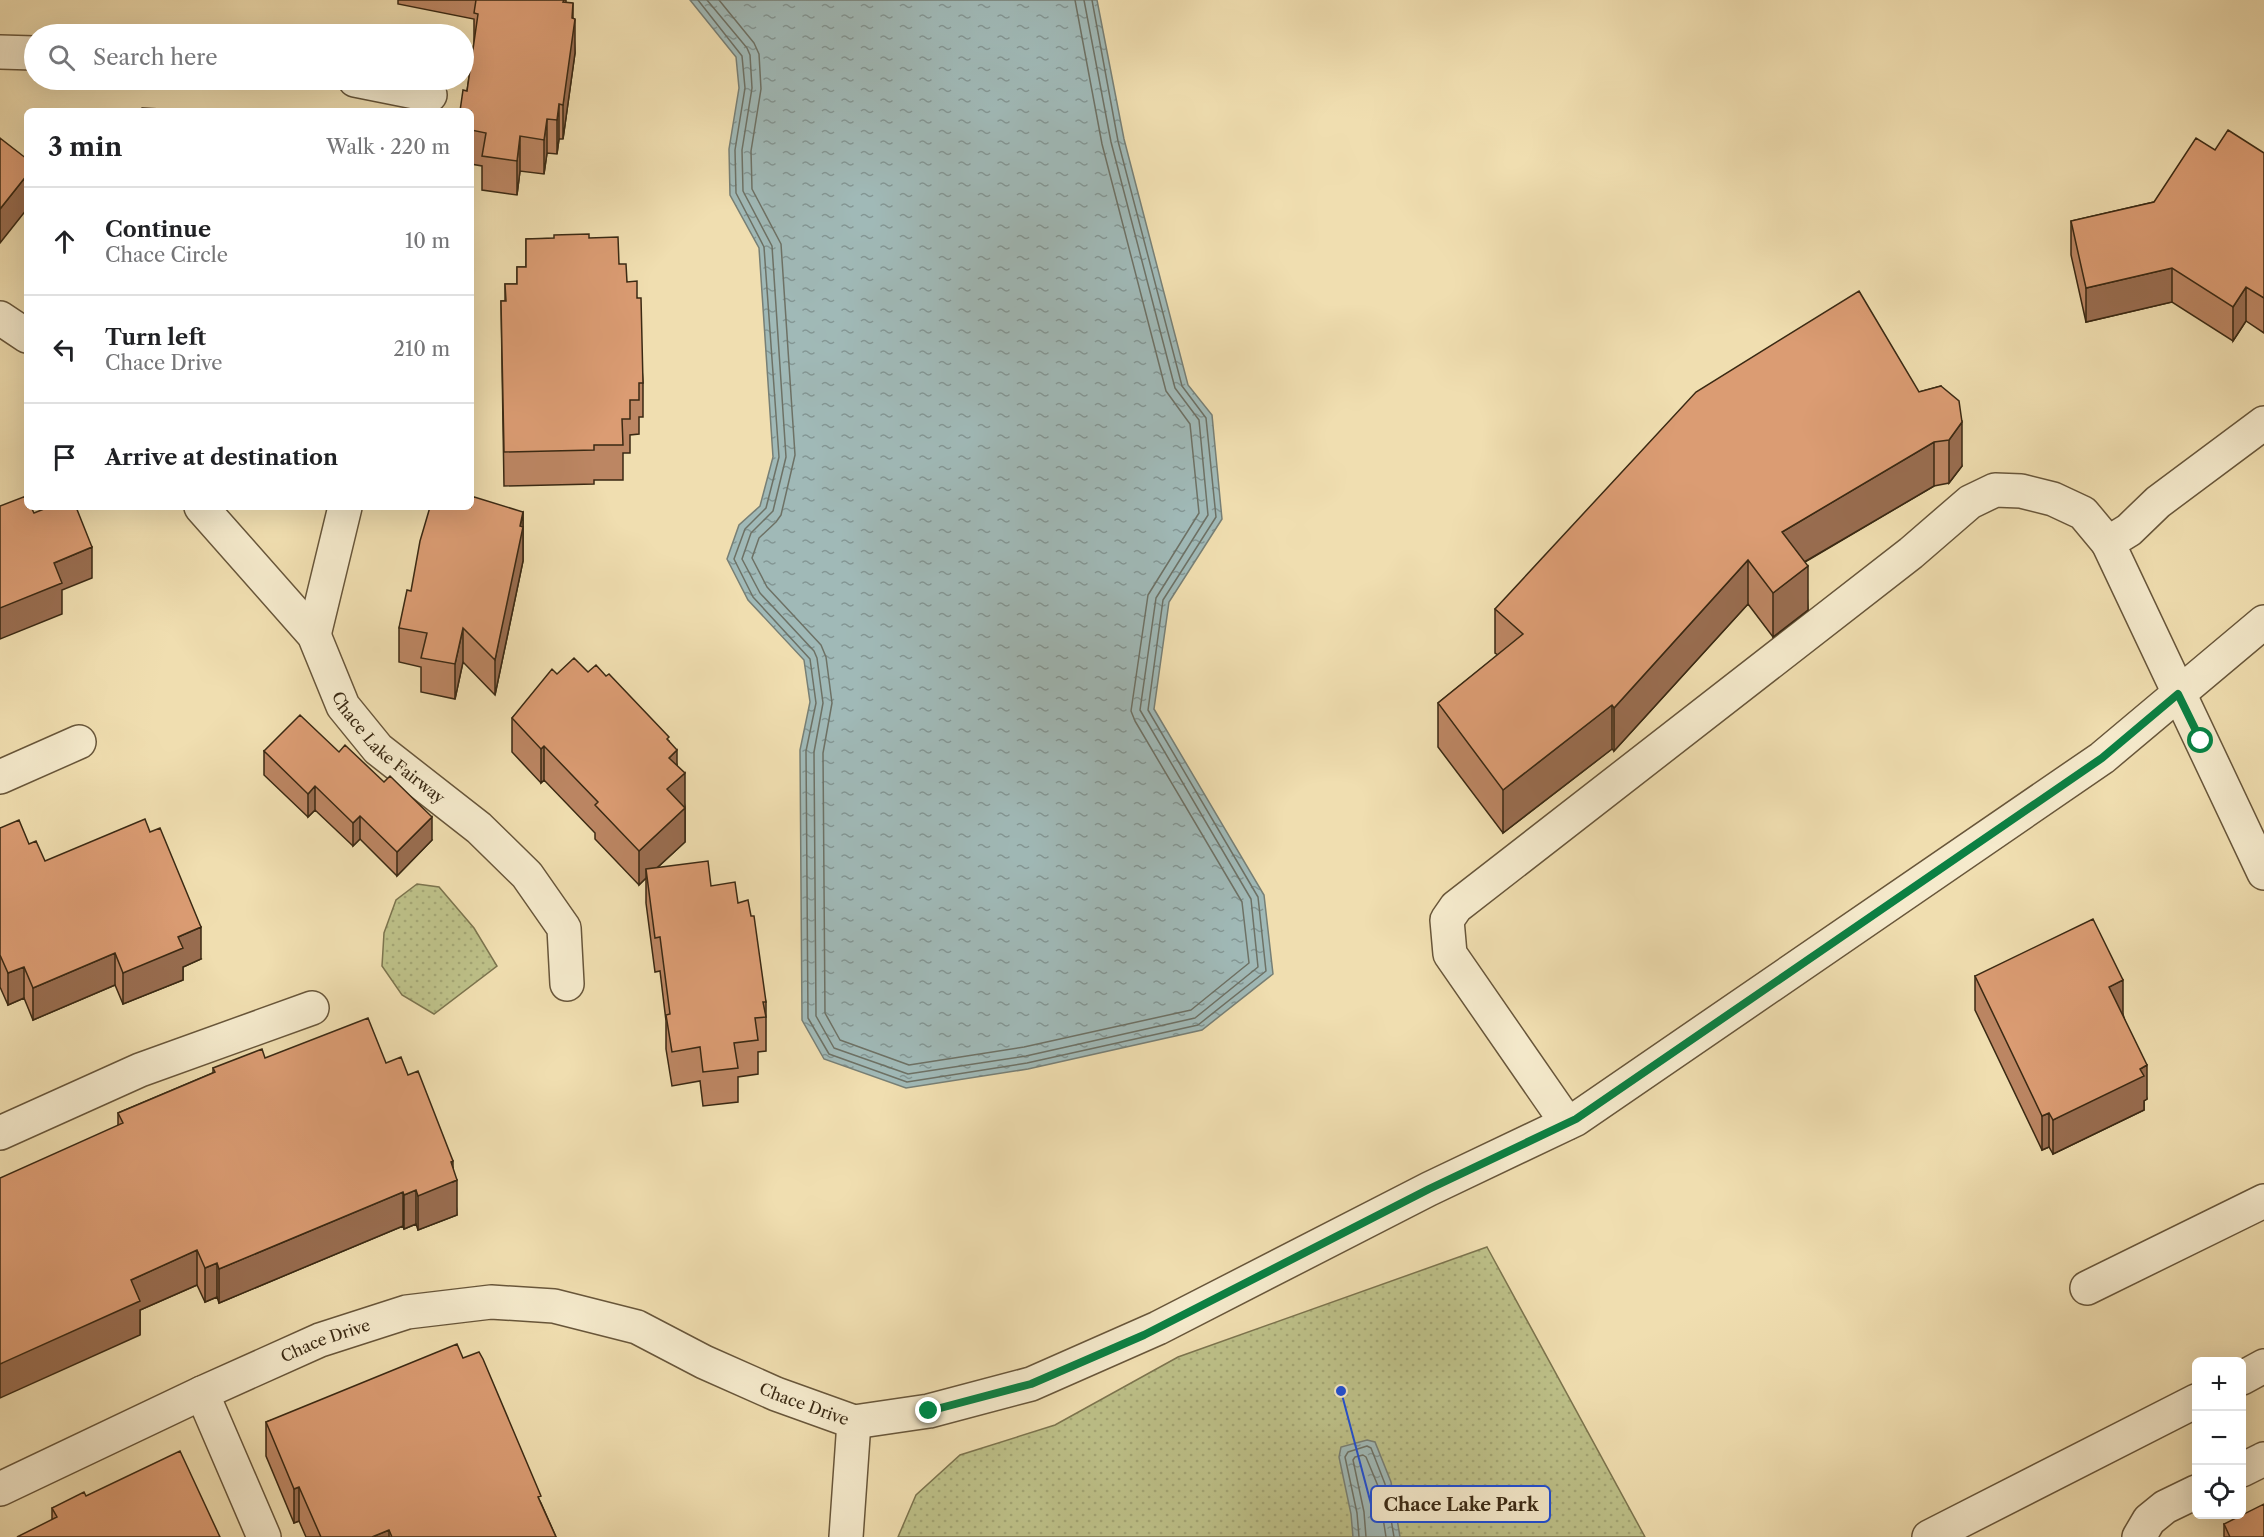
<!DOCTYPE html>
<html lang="en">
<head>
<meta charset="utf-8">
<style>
  body { margin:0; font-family:"Libre Caslon Text",serif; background:#f6f6f6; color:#202124 }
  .controls { position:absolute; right:18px; bottom:18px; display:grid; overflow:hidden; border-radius:9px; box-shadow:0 6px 24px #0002 }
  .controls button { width:54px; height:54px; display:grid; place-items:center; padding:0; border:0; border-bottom:2px solid #e0e0e0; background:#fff; color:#202124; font:30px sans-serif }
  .stop { position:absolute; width:18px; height:18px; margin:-14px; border:4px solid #0b8043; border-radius:50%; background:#fff }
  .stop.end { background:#0b8043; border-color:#fff; box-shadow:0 2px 6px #0008 }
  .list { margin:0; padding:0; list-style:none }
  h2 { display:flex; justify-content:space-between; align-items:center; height:78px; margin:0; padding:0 24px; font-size:26px }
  h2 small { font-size:20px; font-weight:400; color:#757577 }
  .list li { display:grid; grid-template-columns:39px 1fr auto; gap:18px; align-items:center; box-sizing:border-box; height:108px; padding:0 24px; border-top:2px solid #e0e0e0 }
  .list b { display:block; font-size:22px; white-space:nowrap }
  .list p { margin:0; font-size:20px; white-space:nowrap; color:#757577 }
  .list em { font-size:20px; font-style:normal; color:#757577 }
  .icon { flex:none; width:33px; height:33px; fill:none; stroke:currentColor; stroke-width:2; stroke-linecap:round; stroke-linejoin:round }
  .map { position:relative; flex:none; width:2264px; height:1537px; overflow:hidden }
  .search { position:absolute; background:#fff; box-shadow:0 6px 24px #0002; left:24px; top:24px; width:450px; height:66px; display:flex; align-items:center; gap:15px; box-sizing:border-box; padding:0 21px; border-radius:33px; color:#757577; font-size:22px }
  .panel { position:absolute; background:#fff; box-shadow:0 6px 24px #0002; left:24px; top:108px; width:450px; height:402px; border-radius:9px }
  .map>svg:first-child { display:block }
</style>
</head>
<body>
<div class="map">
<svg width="2264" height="1537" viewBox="0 0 2264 1537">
  <defs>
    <pattern id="grass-dots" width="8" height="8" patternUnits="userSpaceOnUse" patternTransform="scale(1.5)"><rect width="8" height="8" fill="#bdc088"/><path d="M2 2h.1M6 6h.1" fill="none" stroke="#a3a574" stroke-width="1.8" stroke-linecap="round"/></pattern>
    <pattern id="water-ripples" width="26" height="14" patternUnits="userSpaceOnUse" patternTransform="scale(1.5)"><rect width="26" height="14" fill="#a0b9b7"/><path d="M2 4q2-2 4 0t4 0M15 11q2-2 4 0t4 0" fill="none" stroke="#839694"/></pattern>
  </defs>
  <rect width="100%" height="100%" fill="#f0deb0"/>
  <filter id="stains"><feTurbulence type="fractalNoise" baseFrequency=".00333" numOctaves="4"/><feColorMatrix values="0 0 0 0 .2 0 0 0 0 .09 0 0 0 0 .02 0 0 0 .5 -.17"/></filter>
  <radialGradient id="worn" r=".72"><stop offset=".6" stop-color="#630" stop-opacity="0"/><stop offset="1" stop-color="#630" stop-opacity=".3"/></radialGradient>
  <path fill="url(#grass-dots)" stroke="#7c744e" stroke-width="1.5" d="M 417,884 L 439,887 L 474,928 L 497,966 L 434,1014 L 402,995 L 382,966 L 384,933 L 396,900 Z
    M 1487,1247 L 1645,1537 L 898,1537 L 916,1495 L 960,1455 L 1055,1425 L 1178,1357 Z"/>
  <path fill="url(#water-ripples)" stroke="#777f75" stroke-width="1.5" d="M 690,0 L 1097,0 L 1124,139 L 1188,385 L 1212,415 L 1222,519 L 1169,602 L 1154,709 L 1264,895 L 1273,974 L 1202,1030 L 1028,1069 L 906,1088 L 824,1059 L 802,1020 L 800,750 L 810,702 L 804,660 L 748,600 L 727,559 L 739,525 L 760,506 L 773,457 L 759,248 L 730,195 L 729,149 L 739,88 L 736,57 Z
    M 1367,1440 L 1375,1442 L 1391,1482 L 1400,1537 L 1353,1537 L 1351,1514 L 1339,1457 L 1341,1447 Z"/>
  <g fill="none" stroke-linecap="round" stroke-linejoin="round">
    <path stroke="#6d7165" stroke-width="1.5" d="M 698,0 L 742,56 L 745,88 L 735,150 L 736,193 L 764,247 L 779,457 L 766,508 L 745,529 L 734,559 L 753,597 L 810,659 L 816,703 L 806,751 L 808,1018 L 829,1054 L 907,1082 L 1027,1063 L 1198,1025 L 1266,971 L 1258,897 L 1148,710 L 1163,600 L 1216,517 L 1206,418 L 1182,386 L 1118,141 L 1092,0
      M 707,0 L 747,48 L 750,55 L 752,88 L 742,150 L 743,191 L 772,246 L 786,457 L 773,511 L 751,533 L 742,559 L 760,593 L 814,651 L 817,658 L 823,703 L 814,752 L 816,1016 L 834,1048 L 908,1074 L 1026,1056 L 1195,1018 L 1258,967 L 1251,899 L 1140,710 L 1156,598 L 1208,515 L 1199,420 L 1175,388 L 1111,142 L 1084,0
      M 719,0 L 754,43 L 759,54 L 761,89 L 751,151 L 752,189 L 781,244 L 795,455 L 781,515 L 776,522 L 759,538 L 752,558 L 767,587 L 821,645 L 826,657 L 832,703 L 823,753 L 825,1013 L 840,1040 L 909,1065 L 1024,1047 L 1191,1010 L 1249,963 L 1242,902 L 1135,721 L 1131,711 L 1148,595 L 1199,513 L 1190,424 L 1166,391 L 1102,144 L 1075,0
      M 1359,1537 L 1357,1513 L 1345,1457 L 1348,1452 L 1367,1446 L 1371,1448 L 1385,1484 L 1394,1537
      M 1366,1537 L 1364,1512 L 1353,1460 L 1355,1457 L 1363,1455 L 1366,1457 L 1378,1486 L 1386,1537"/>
    <defs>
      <g id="minor">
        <path d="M 0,52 L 34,53"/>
        <path d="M 355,80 L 430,95"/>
        <path d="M 0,318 L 27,336"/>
        <path d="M 2264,423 L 2158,502 L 2129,530 L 2108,543 L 2264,873"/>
        <path id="s1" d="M 201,507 L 314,635 L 343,706 L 378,749 L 479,828 L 527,875 L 564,928 L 567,984"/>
        <path d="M 314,635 L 345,507"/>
        <path d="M 0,777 L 79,742"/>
        <path d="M 1567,1123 L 1450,954 L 1447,920 L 1456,907 L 1911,553 L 1970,502 L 1995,490 L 2021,491 L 2053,499 L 2083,513 L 2108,543"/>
        <path d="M 0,1133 L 140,1070 L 312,1008"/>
        <path d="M 2087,1288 L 2264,1201"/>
        <path d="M 2242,1378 L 2264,1366"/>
        <path d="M 202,1393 L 264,1537"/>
        <path d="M 2242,1470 L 2264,1459"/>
        <path id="s2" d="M 0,1489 L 202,1393 L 320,1340 L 407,1312 L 491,1302 L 554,1306 L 637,1327 L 704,1362 L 776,1394 L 854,1422 L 929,1411 L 1031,1384 L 1158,1328 L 1429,1189 L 1576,1119 L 2102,758 L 2264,622"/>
        <path d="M 846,1537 L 854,1422"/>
        <path d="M 1929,1537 L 2196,1401"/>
        <path d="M 2139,1537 L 2149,1520 L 2165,1507 L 2196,1492"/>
      </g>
    </defs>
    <use href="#minor" stroke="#68563a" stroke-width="36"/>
    <use href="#minor" stroke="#f5eacc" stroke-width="33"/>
  </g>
  <path fill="#bc8663" stroke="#3a2913" stroke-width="1.5" d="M 398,0 L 566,0 L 566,3 L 573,19 L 575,53 L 563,139 L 559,139 L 557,154 L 547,153 L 544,174 L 520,171 L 517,195 L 482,190 L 482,166 L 471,164 L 471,111 L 467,91 L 474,43 L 474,19 L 398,4 Z
    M 2215,150 L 2264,153 L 2264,333 L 2246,321 L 2233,341 L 2172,302 L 2086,322 L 2071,255 L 2071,221 L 2154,202 Z
    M 589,238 L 619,264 L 627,282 L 637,298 L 643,383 L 643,417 L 639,417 L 639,434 L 630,435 L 630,453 L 623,453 L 623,480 L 594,480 L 594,484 L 504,486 L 501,301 L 505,301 L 505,284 L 517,284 L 517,267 L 526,267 L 526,239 Z
    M 1941,386 L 1962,466 L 1949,483 L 1934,486 L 1805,562 L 1808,610 L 1773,637 L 1748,604 L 1614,751 L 1612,749 L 1503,833 L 1438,747 L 1438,703 L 1498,655 L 1495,653 L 1495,609 L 1919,392 Z
    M 523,512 L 523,561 L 495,695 L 463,662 L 455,699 L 421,692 L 421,667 L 399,662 L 399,628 L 411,591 Z
    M 588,672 L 669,741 L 677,765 L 685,807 L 685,842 L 657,868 L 711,886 L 738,903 L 766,1002 L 766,1051 L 758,1052 L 758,1074 L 738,1077 L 738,1102 L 703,1106 L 700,1081 L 672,1086 L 666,1049 L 666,1021 L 660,971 L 655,972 L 646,903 L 646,878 L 639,885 L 595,839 L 595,833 L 544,780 L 541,783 L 512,752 L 512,718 L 557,674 Z
    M 264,751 L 432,840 L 397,876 L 360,839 L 353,846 L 315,810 L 308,817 L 264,775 Z
    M 0,828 L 29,844 L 45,861 L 201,959 L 183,967 L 183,980 L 123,1004 L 115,985 L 33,1020 L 24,998 L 8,1005 L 0,987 Z
    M 1975,976 L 2123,1014 L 2147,1099 L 2144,1101 L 2144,1110 L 2053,1154 L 2049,1147 L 2042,1150 L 1975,1010 Z
    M 265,1058 L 386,1063 L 408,1075 L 453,1168 L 457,1215 L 418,1230 L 416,1224 L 404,1229 L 403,1226 L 219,1303 L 217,1297 L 205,1302 L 197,1285 L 140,1310 L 140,1335 L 118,1125 L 118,1113 L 213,1073 L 213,1068 Z
    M 463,1358 L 541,1503 L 556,1537 L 306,1537 L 299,1521 L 294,1523 L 266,1456 L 266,1422 Z
    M 86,1496 L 220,1537 L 52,1519 L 52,1508 Z
    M 2224,1524 L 2264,1537 L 2224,1537 Z"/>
  <path fill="#996d50" stroke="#3a2913" stroke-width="1.5" d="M 573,3 L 573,28 L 575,19 L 575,53 L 563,139 L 563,105 Z
    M 559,104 L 559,139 L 557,154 L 557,120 Z
    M 547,119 L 547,153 L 544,174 L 544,140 Z
    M 520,136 L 520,171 L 517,195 L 517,161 Z
    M 27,175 L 27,209 L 0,243 L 0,209 Z
    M 2172,268 L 2172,302 L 2086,322 L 2086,288 Z
    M 2246,287 L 2246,321 L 2233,341 L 2233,307 Z
    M 1962,422 L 1962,466 L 1949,483 L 1949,440 Z
    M 1934,442 L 1934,486 L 1782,575 L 1782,532 Z
    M 523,512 L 523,561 L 495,695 L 495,660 Z
    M 92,547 L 92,578 L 62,590 L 62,614 L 0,639 L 0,608 L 54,563 Z
    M 1748,560 L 1748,604 L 1614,751 L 1614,708 Z
    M 1808,566 L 1808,610 L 1773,637 L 1773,593 Z
    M 463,628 L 463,662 L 455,699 L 455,664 Z
    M 1612,705 L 1612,749 L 1503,833 L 1503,790 Z
    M 544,746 L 544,780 L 541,783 L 541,749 Z
    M 677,750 L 677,780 L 685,773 L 685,807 L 667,823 L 667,789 L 669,758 Z
    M 315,786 L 315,810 L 308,817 L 308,794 Z
    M 685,808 L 685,842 L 647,877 L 646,869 L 646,878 L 639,885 L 639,851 Z
    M 360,816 L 360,839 L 353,846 L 353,823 Z
    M 432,817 L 432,840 L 397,876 L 397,852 Z
    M 201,927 L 201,959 L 183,967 L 183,980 L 123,1004 L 123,973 L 178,937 Z
    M 115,953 L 115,985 L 33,1020 L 33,988 Z
    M 24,967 L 24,998 L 8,1005 L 8,973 Z
    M 2123,980 L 2123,1014 L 2109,1021 L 2109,987 Z
    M 2147,1065 L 2147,1099 L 2144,1101 L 2144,1110 L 2053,1154 L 2053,1120 Z
    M 2049,1113 L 2049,1147 L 2042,1150 L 2042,1116 Z
    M 453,1161 L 453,1182 L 457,1180 L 457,1215 L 418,1230 L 418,1196 L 451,1162 Z
    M 416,1190 L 416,1224 L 404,1229 L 404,1195 Z
    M 403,1192 L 403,1226 L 219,1303 L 219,1269 Z
    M 197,1250 L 197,1285 L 140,1310 L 140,1335 L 0,1398 L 0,1364 L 131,1280 Z
    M 217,1263 L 217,1297 L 205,1302 L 205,1268 Z
    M 299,1487 L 299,1521 L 294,1523 L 294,1489 Z
    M 389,1530 L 389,1537 L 372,1537 Z"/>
  <path fill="#db9c73" stroke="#3a2913" stroke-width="1.5" d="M 476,0 L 564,0 L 563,2 L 573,3 L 572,18 L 575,19 L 563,105 L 559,104 L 557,120 L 547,119 L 544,140 L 520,136 L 517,161 L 482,156 L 486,133 L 471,130 L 471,111 L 460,111 L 463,90 L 467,91 L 478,14 L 474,13 Z
    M 142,108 L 202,111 L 141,111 Z
    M 2228,130 L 2264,153 L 2264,298 L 2246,287 L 2233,307 L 2172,268 L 2086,288 L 2071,221 L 2154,202 L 2196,138 L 2215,150 Z
    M 0,138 L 27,159 L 27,175 L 0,209 Z
    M 589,234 L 589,238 L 618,237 L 619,264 L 626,264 L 627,282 L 637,281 L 637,298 L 641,298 L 643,383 L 639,383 L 639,400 L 630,400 L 630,419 L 622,419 L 623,445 L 594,445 L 594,450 L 504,452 L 501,301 L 506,301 L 505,284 L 517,284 L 517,267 L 526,267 L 526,239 L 554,238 L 554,235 Z
    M 1859,291 L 1919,392 L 1941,386 L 1959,401 L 1962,422 L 1949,440 L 1934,442 L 1782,532 L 1808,566 L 1773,593 L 1748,560 L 1614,708 L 1612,705 L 1503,790 L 1438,703 L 1523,634 L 1495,609 L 1696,392 Z
    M 26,496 L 27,507 L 31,507 L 34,513 L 49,507 L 76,507 L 92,547 L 54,563 L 62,583 L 0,608 L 0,506 Z
    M 471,496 L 523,512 L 520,526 L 523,527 L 495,660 L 463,628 L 455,664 L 421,658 L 427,633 L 399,628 L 407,590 L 411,591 L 420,541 L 430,507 L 471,507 Z
    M 574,658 L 588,672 L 596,665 L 606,676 L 609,674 L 669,737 L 667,739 L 677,750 L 669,758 L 685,773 L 667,789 L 685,808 L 639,851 L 595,805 L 598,802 L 544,746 L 541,749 L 512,718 L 552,669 L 557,674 Z
    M 300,715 L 339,752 L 345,745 L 384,782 L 390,776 L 432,817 L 397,852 L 360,816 L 353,823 L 315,786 L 308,794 L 264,751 Z
    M 145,819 L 150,832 L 160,828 L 201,927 L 178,937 L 183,948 L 123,973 L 115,953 L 33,988 L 24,967 L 8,973 L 0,955 L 0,828 L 19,820 L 29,844 L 36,841 L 45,861 Z
    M 708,861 L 711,886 L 735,882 L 738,903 L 748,900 L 751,916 L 754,916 L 766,1002 L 763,1002 L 766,1017 L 755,1018 L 758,1040 L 734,1043 L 738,1068 L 703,1072 L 700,1047 L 672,1052 L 666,1015 L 670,1014 L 660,937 L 655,938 L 646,869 Z
    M 2093,919 L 2123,980 L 2109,987 L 2147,1065 L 2140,1069 L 2144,1076 L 2053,1120 L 2049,1113 L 2042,1116 L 1975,976 Z
    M 368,1018 L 386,1063 L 401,1057 L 408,1075 L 418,1071 L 453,1161 L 451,1162 L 457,1180 L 418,1196 L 416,1190 L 404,1195 L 403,1192 L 219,1269 L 217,1263 L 205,1268 L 197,1250 L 131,1280 L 140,1301 L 0,1364 L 0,1178 L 123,1123 L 118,1113 L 215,1072 L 213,1068 L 262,1049 L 265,1058 Z
    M 457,1344 L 463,1358 L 479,1352 L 483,1359 L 541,1496 L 538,1497 L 556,1537 L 392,1537 L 389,1530 L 372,1537 L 321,1537 L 299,1487 L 294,1489 L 266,1422 Z
    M 180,1451 L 220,1537 L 17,1537 L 57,1517 L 52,1508 L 84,1492 L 86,1496 Z
    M 2264,1504 L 2264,1537 L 2230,1537 L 2224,1524 Z"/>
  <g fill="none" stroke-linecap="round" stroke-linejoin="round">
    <path stroke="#0b8043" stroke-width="8" d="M 929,1411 L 1031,1384 L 1144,1335 L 1429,1189 L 1576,1119 L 2102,758 L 2178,694 L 2201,741"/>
  </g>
  <g text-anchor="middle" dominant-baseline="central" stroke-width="4.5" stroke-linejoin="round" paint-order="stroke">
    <g font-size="16" fill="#3a2913" stroke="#f5eacc">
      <text stroke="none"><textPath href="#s1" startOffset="309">Chace Lake Fairway</textPath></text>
      <text stroke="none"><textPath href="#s2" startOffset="358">Chace Drive</textPath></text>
      <text stroke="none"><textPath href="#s2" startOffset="862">Chace Drive</textPath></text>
    </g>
  </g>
  <path fill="none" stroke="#1d4ed8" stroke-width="2" d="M1341 1391L1371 1504"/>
  <circle fill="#1d4ed8" stroke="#f5eacc" stroke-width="2" cx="1341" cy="1391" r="6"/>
  <rect fill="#f5eacc" stroke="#1d4ed8" stroke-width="2" x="1371" y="1486" width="179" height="36" rx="6"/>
  <g font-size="18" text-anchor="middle" font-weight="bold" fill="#3a2913">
    <text x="1461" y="1511">Chace Lake Park</text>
  </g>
  <rect width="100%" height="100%" filter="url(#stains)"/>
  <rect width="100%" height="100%" fill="url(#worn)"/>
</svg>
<div class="controls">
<button>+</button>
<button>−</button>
<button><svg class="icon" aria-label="locate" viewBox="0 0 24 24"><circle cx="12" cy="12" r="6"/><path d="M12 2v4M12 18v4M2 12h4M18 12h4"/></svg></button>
</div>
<div class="stop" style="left:2201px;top:741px"></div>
<div class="stop end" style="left:929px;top:1411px"></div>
<div class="search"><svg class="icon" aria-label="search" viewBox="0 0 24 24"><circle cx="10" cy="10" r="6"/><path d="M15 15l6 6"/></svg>Search here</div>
<section class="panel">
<h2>3 min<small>Walk · 220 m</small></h2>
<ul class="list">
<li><svg class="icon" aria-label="ahead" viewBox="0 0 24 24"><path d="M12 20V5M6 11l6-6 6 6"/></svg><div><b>Continue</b><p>Chace Circle</p></div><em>10 m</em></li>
<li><svg class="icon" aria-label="left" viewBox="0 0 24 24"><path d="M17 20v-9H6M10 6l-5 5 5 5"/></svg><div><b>Turn left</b><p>Chace Drive</p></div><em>210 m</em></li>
<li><svg class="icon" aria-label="arrive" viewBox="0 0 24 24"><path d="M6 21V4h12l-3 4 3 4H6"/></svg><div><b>Arrive at destination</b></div></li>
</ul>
</section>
</div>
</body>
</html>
